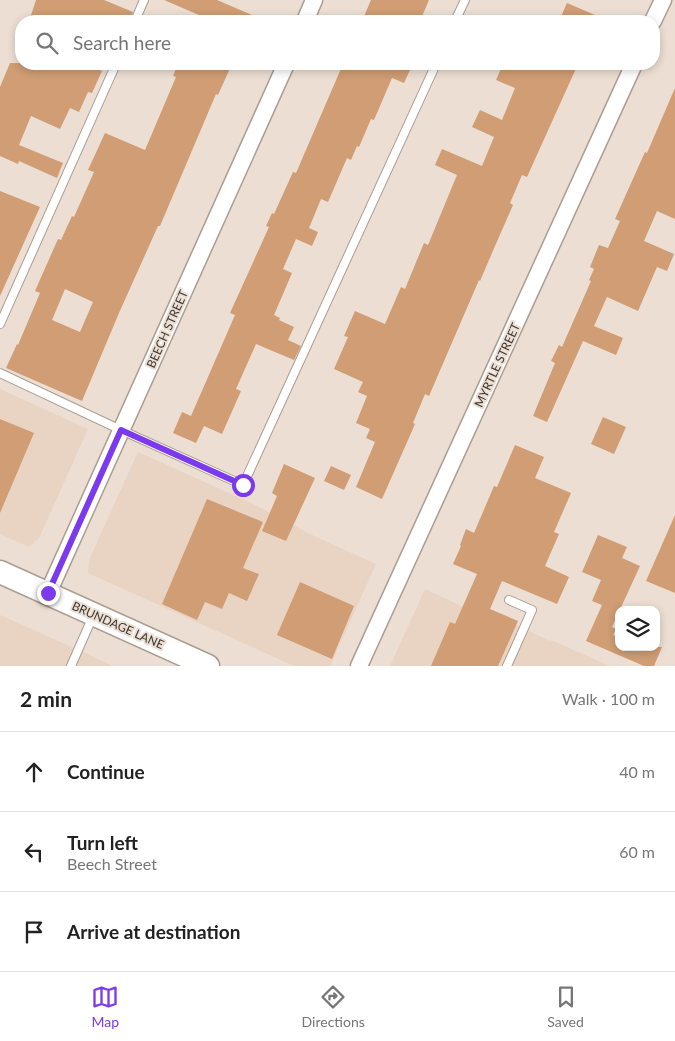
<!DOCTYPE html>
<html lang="en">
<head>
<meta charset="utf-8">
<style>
  body { margin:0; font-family:Lato,sans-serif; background:#f6f6f6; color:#222 }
  .controls { position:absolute; right:15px; bottom:15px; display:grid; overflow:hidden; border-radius:10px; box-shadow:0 2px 8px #0003 }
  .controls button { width:45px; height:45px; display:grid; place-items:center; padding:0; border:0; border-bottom:1px solid #e0e0e0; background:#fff; color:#222; font:25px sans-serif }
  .stop { position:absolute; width:15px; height:15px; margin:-11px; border:4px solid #7c3aed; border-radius:50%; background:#fff }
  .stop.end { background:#7c3aed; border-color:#fff; box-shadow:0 1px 5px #0008 }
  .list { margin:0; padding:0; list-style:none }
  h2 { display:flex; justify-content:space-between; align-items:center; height:65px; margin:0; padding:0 20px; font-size:21px }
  h2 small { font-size:16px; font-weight:400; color:#767676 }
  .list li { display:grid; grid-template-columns:32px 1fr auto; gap:15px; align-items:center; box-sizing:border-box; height:80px; padding:0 20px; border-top:1px solid #e0e0e0 }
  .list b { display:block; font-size:19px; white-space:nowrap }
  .list p { margin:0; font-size:16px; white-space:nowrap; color:#767676 }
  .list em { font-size:16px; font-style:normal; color:#767676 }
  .icon { flex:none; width:28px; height:28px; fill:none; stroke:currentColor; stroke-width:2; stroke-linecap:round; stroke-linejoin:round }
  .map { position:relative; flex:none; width:675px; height:666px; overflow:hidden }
  .search { position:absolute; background:#fff; box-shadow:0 2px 8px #0003; left:15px; right:15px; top:15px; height:55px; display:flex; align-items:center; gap:12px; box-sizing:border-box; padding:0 18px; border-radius:20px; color:#767676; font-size:19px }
  .sheet { height:305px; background:#fff }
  nav { display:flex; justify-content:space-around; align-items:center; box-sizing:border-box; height:70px; border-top:1px solid #e0e0e0; background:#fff; font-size:14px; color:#767676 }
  nav a { display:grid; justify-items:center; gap:2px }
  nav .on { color:#7c3aed }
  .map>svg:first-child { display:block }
</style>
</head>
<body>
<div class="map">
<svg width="675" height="666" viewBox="0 0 675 666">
  <rect width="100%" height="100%" fill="#ecded2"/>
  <path fill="#e9d3c3" d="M 0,389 L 88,429 L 39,538 L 29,547 L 0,534 Z
    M 138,452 L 251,503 L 314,536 L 376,564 L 330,666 L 294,666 L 88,573 L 89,560 Z
    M 425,589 L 485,617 L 488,612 L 550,641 L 551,640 L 610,666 L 390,666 Z
    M 0,615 L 85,653 L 113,666 L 0,666 Z"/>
  <path fill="#d09d74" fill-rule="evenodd" d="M 36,0 L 104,0 L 133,12 L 129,21 L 29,21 Z
    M 164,0 L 217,0 L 266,21 L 213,21 Z
    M 371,0 L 429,0 L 420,21 L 362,21 Z
    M 567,3 L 609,21 L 559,21 Z
    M 10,63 L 66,64 L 78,69 L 80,64 L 85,64 L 102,71 L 92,93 L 88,92 L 79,112 L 70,108 L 60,129 L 31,116 L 19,145 L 63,163 L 57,178 L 19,161 L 18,164 L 0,156 L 0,87 Z
    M 178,64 L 232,64 L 218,95 L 216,94 L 160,226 L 158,226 L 119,313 L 82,401 L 6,368 L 17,344 L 18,345 L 40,293 L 35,291 L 58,239 L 61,240 L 72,216 L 74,217 L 94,172 L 88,170 L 105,133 L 145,150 L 176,77 L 173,76 ZM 65,289 L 93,302 L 80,332 L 52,320 Z
    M 343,64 L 402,64 L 411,68 L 404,83 L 392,78 L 374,120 L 371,119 L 359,147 L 357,146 L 351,160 L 347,158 L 328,202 L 321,199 L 309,228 L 318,232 L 312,246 L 296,239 L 283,269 L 292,273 L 274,315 L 280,318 L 279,320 L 294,327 L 288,340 L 301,346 L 294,360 L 256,344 L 236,389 L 241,391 L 222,434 L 204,426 L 196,443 L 173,433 L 182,412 L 191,416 L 235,315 L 230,313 L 269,227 L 266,226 L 272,213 L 274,214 L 293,172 L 296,173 Z
    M 503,64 L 578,64 L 527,177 L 522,175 L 510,203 L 513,205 L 495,246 L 480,281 L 479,280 L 429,396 L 425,394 L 413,423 L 415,424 L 382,499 L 356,487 L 375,442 L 366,438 L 370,429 L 356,423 L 367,396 L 358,392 L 363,382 L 334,369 L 348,337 L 344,336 L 355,311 L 385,324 L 401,287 L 405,289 L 424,243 L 428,245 L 457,175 L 435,165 L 442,149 L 482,166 L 494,137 L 472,127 L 480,110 L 502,120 L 515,88 L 496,80 Z
    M 675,88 L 675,219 L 657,211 L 644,241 L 674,254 L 667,271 L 657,267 L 638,311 L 607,297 L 594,326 L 623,338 L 616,355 L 583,341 L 547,422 L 533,416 L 555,363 L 551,361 L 559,345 L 562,347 L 591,281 L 589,280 L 594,269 L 590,267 L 599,245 L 608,248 L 620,221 L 615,219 L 645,152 L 647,153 Z
    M 0,191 L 40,207 L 0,296 Z
    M 603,417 L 626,427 L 614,454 L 591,444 Z
    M 0,419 L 34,433 L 0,513 Z
    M 515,445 L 544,457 L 535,478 L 571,493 L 554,532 L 559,534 L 545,566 L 569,577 L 557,604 L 502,581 L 490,609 L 518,621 L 498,666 L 431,666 L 450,622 L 455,624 L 477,574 L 453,564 L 461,546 L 460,545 L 466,529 L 474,533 L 494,486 L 497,487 Z
    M 284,464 L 315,478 L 286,541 L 262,531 L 277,496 L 272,493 Z
    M 331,466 L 351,475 L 344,490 L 324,481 Z
    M 207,499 L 263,522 L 243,568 L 259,574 L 247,601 L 229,593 L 222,609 L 205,602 L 197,620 L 162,604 Z
    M 675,515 L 675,593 L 646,581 Z
    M 598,535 L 627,547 L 622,558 L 640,566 L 612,627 L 616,629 L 613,635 L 619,637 L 619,647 L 662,647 L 654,666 L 644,666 L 586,641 L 602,605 L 592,601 L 601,580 L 582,572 Z
    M 300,582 L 354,606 L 332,659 L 277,635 Z"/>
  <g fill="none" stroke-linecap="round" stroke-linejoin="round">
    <defs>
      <path id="service" d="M 135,21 L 144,0
        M 455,21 L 465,0
        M 0,324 L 116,64
        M 0,373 L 121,430 L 243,485 L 436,64
        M 71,666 L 93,616
        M 507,666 L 532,610 L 509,600"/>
      <path id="minor" d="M 305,21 L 314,0
        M 653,21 L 663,0
        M 48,593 L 286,64
        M 359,666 L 634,64"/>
      <path id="secondary" d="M 0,572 L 208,666"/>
    </defs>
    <use href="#service" stroke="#aa9d92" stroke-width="10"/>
    <use href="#minor" stroke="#aa9d92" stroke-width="19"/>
    <use href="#secondary" stroke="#aa9d92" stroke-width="25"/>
    <use href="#service" stroke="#fff" stroke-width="8"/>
    <use href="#minor" stroke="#fff" stroke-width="16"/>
    <use href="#secondary" stroke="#fff" stroke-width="22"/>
  </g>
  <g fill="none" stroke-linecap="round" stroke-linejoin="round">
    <path stroke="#7c3aed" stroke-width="6" d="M 48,593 L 121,430 L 243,485"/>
  </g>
  <g text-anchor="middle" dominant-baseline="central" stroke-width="4" stroke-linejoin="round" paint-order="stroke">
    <g font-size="12" fill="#3d3733" stroke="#ecded2">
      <text transform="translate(167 329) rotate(-66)">BEECH STREET</text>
      <text transform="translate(497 365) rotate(-65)">MYRTLE STREET</text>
      <text transform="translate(118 625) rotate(24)">BRUNDAGE LANE</text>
    </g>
  </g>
</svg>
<div class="controls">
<button><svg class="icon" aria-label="layers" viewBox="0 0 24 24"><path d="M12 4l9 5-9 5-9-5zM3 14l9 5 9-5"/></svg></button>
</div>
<div class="stop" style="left:243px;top:485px"></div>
<div class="stop end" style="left:48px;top:593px"></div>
<div class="search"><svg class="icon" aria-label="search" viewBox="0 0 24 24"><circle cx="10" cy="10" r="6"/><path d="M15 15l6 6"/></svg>Search here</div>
</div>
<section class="sheet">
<h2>2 min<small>Walk · 100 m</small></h2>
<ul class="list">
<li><svg class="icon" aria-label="ahead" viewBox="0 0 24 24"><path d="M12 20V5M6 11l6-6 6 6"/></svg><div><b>Continue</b></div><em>40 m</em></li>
<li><svg class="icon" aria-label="left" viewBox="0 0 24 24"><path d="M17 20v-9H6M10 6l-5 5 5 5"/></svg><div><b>Turn left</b><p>Beech Street</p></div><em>60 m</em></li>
<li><svg class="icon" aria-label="arrive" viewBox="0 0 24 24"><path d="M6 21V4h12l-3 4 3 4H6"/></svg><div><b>Arrive at destination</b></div></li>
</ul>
</section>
<nav>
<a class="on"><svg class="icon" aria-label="map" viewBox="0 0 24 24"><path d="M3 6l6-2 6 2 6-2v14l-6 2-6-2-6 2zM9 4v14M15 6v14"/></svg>Map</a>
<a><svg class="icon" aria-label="directions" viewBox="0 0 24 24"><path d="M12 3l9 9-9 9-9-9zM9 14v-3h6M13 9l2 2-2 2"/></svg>Directions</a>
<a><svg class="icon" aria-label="saved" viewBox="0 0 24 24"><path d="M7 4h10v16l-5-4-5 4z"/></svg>Saved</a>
</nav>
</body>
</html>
